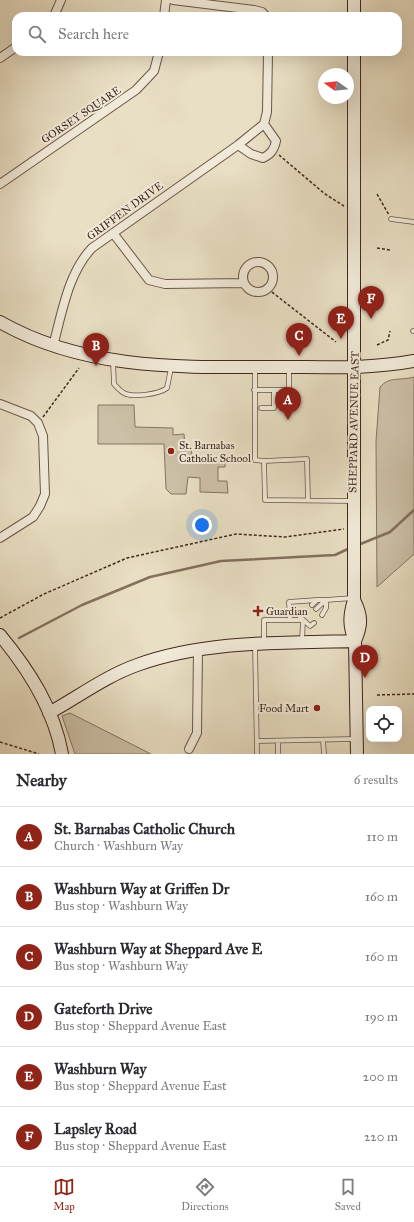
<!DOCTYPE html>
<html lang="en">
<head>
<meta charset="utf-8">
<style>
  body { margin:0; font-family:"IM FELL Great Primer",serif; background:#f2f2f3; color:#2b2b33 }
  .controls { position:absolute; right:12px; bottom:12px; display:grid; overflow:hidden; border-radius:8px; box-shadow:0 4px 16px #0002 }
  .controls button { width:36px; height:36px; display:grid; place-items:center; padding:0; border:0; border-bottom:1px solid #e1e1e2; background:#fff; color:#2b2b33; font:20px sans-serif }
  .compass { position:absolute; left:318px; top:68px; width:36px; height:36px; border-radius:50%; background:#fff; box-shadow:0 4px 16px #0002; rotate:285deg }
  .you { position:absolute; left:202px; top:525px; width:14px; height:14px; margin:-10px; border:3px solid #fff; border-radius:50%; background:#1a73e8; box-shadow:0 0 0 6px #1a73e833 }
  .badge { display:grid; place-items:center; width:26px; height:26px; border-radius:50%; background:#8f2418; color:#fff; font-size:13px; font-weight:700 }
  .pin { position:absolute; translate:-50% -33px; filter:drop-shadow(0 1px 2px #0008) }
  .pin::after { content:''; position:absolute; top:21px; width:14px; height:12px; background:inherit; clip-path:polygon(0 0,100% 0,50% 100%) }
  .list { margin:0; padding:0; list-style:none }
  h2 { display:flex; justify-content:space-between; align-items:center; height:52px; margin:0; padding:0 16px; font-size:17px }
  h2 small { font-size:13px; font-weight:400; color:#7c7c81 }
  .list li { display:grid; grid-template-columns:26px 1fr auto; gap:12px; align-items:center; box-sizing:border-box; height:60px; padding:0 16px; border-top:1px solid #e1e1e2 }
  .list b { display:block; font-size:15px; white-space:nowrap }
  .list p { margin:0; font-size:13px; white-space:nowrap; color:#7c7c81 }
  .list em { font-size:13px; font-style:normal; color:#7c7c81 }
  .icon { flex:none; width:22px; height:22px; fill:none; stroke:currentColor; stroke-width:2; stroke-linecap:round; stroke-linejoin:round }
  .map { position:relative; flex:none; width:414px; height:754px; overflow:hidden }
  .search { position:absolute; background:#fff; box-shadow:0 4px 16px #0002; left:12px; right:12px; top:12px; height:44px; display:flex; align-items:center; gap:10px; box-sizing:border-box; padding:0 14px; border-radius:12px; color:#7c7c81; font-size:15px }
  .sheet { height:412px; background:#fff }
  nav { display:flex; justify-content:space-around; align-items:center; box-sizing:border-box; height:56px; border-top:1px solid #e1e1e2; background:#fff; font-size:11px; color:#7c7c81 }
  nav a { display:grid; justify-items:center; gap:2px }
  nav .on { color:#8f2418 }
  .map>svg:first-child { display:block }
</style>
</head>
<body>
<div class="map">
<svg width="414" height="754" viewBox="0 0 414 754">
  <rect width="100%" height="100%" fill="#e9dfc4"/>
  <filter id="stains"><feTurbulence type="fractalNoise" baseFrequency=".005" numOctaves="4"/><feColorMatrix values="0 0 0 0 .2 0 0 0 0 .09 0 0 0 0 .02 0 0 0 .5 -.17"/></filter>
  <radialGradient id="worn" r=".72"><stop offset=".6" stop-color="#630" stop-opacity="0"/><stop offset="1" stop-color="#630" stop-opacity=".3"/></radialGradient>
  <path fill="#ccc0a8" stroke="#867462" d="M 414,377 L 414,554 L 377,587 L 376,441 L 380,387 C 389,376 401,381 414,377 Z
    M 98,405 L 134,405 L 135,427 L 173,428 L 173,435 L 184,434 L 185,446 L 191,446 L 192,456 L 199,455 L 199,459 L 225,459 L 225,467 L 218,467 L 218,481 L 227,481 L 228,493 L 200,492 L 200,478 L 188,477 L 186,494 L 171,494 L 166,489 L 164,444 L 98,444 Z
    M 70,713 L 151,754 L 75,754 L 62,716 Z"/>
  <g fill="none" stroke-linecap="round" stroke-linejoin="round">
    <path stroke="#84705f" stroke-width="2.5" d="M 358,545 L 390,532 L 414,510
      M 19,638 L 82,605 L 150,577 L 221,561 L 335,555 L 350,548"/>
    <defs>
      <path id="lane" d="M 391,219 L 414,222
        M 413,331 L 414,331
        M 113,362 L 114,384 C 117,387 120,391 124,393 C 133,398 159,394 167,388 L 171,368
        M 255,369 L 255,460 L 264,461 L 307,459 L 308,500
        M 254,390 L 289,390 L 289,369
        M 261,408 L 274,408 L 274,390
        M 264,461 L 265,500 L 353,501
        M 312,605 L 317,600 L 326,600
        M 316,609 L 326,600
        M 304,613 L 300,617 L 310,626 L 314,623
        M 322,615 L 326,608 L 326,600 L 353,598
        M 290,620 L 289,602 L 317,600
        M 264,642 L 264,620 L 303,620 L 302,641
        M 255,644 L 257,754
        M 323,740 L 324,754
        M 257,741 L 354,739
        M 278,741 L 278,754"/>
      <path id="street" d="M 173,0 L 254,10 L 262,12 L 266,16
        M 54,16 L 61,0
        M 164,16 L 166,0
        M 0,58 L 16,47
        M 238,145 L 251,154 L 263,158 C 271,154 274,150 276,141 L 264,124
        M 0,184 L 136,90 L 154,71 L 159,52
        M 113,233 L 149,280 L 165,284 L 244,283
        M243 277a15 15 0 1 1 30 0a15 15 0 1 1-30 0Z
        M 53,346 C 62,313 68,273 92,248 L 238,145 L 264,124 L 267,112 L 268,52
        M 0,404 L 31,416 L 38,423 L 43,436 L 45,494 L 40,506 L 33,517 L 0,538
        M 189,749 L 197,733 L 198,650"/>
      <path id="secondary" d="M 354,0 L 354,16
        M 354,52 L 354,600 C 349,616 349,626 355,641 L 357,754
        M 0,322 C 88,372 187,367 284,367 C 328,367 371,369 414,361
        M 354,600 C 362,616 362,625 355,641
        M 0,635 C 29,670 54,709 62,754
        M 49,713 C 78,697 106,676 137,665 C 206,640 283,643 355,641"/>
    </defs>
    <use href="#lane" stroke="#6b5547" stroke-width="5.5"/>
    <use href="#street" stroke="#6b5547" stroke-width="10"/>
    <use href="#secondary" stroke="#41271d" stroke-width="14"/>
    <path stroke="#41271d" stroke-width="1.5" stroke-dasharray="3 2" stroke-linecap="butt" d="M 279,155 L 325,194 L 344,206
      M 377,194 L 389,215
      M 377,248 L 390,250
      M 268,289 L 336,342
      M 377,345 L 388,340 L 390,331
      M 43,417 L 79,368
      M 0,618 L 44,594 L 127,558 L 236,534 L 285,537 L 344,529
      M 377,695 L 414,694
      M 0,742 L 39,754"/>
    <use href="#lane" stroke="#f1ead9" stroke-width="4"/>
    <use href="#street" stroke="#f1ead9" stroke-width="8"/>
    <use href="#secondary" stroke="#f1ead9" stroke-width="12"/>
  </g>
  <g fill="#8f2418" stroke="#f1ead9" stroke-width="1.5">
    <circle cx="171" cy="451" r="4"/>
    <path d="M256 605h4v4h4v4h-4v4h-4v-4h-4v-4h4z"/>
    <circle cx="317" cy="708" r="4"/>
  </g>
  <g text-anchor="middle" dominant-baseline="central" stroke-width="4" stroke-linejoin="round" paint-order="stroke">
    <g font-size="11" fill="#41271d" stroke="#f1ead9">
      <text transform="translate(81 115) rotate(-34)">GORSEY SQUARE</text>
      <text transform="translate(125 211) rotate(-36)">GRIFFEN DRIVE</text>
      <text transform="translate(354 422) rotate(-89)">SHEPPARD AVENUE EAST</text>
    </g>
    <g font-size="11" fill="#41271d" stroke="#f1ead9" text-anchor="start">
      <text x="179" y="445">St. Barnabas<tspan x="179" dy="13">Catholic School</tspan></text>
      <text x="266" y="611">Guardian</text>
      <text x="309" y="708" text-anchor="end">Food Mart</text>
    </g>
  </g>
  <rect width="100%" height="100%" filter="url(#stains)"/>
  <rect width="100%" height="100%" fill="url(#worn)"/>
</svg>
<div class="controls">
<button><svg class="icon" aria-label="locate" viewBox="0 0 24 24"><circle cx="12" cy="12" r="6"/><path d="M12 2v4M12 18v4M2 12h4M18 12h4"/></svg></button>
</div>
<svg class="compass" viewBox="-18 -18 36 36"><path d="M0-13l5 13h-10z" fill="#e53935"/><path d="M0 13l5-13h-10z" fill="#7c7c81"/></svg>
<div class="you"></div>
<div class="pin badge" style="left:288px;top:420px">A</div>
<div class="pin badge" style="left:96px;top:366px">B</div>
<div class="pin badge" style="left:299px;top:356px">C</div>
<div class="pin badge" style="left:365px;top:678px">D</div>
<div class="pin badge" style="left:341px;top:339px">E</div>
<div class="pin badge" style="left:371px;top:319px">F</div>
<div class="search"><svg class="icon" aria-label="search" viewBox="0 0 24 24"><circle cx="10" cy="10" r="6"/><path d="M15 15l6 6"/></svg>Search here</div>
</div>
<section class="sheet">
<h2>Nearby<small>6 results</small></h2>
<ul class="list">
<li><span class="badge">A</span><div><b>St. Barnabas Catholic Church</b><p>Church · Washburn Way</p></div><em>110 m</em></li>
<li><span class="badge">B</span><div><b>Washburn Way at Griffen Dr</b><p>Bus stop · Washburn Way</p></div><em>160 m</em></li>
<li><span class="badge">C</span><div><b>Washburn Way at Sheppard Ave E</b><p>Bus stop · Washburn Way</p></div><em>160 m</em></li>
<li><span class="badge">D</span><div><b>Gateforth Drive</b><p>Bus stop · Sheppard Avenue East</p></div><em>190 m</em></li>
<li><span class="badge">E</span><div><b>Washburn Way</b><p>Bus stop · Sheppard Avenue East</p></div><em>200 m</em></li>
<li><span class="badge">F</span><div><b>Lapsley Road</b><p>Bus stop · Sheppard Avenue East</p></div><em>220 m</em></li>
</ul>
</section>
<nav>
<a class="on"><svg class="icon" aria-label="map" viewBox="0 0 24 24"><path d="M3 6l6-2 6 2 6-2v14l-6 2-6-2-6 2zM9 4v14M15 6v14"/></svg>Map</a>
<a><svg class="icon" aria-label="directions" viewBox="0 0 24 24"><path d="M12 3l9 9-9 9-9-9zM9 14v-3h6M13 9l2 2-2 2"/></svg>Directions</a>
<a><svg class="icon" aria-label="saved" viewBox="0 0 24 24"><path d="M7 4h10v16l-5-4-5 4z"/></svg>Saved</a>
</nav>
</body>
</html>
